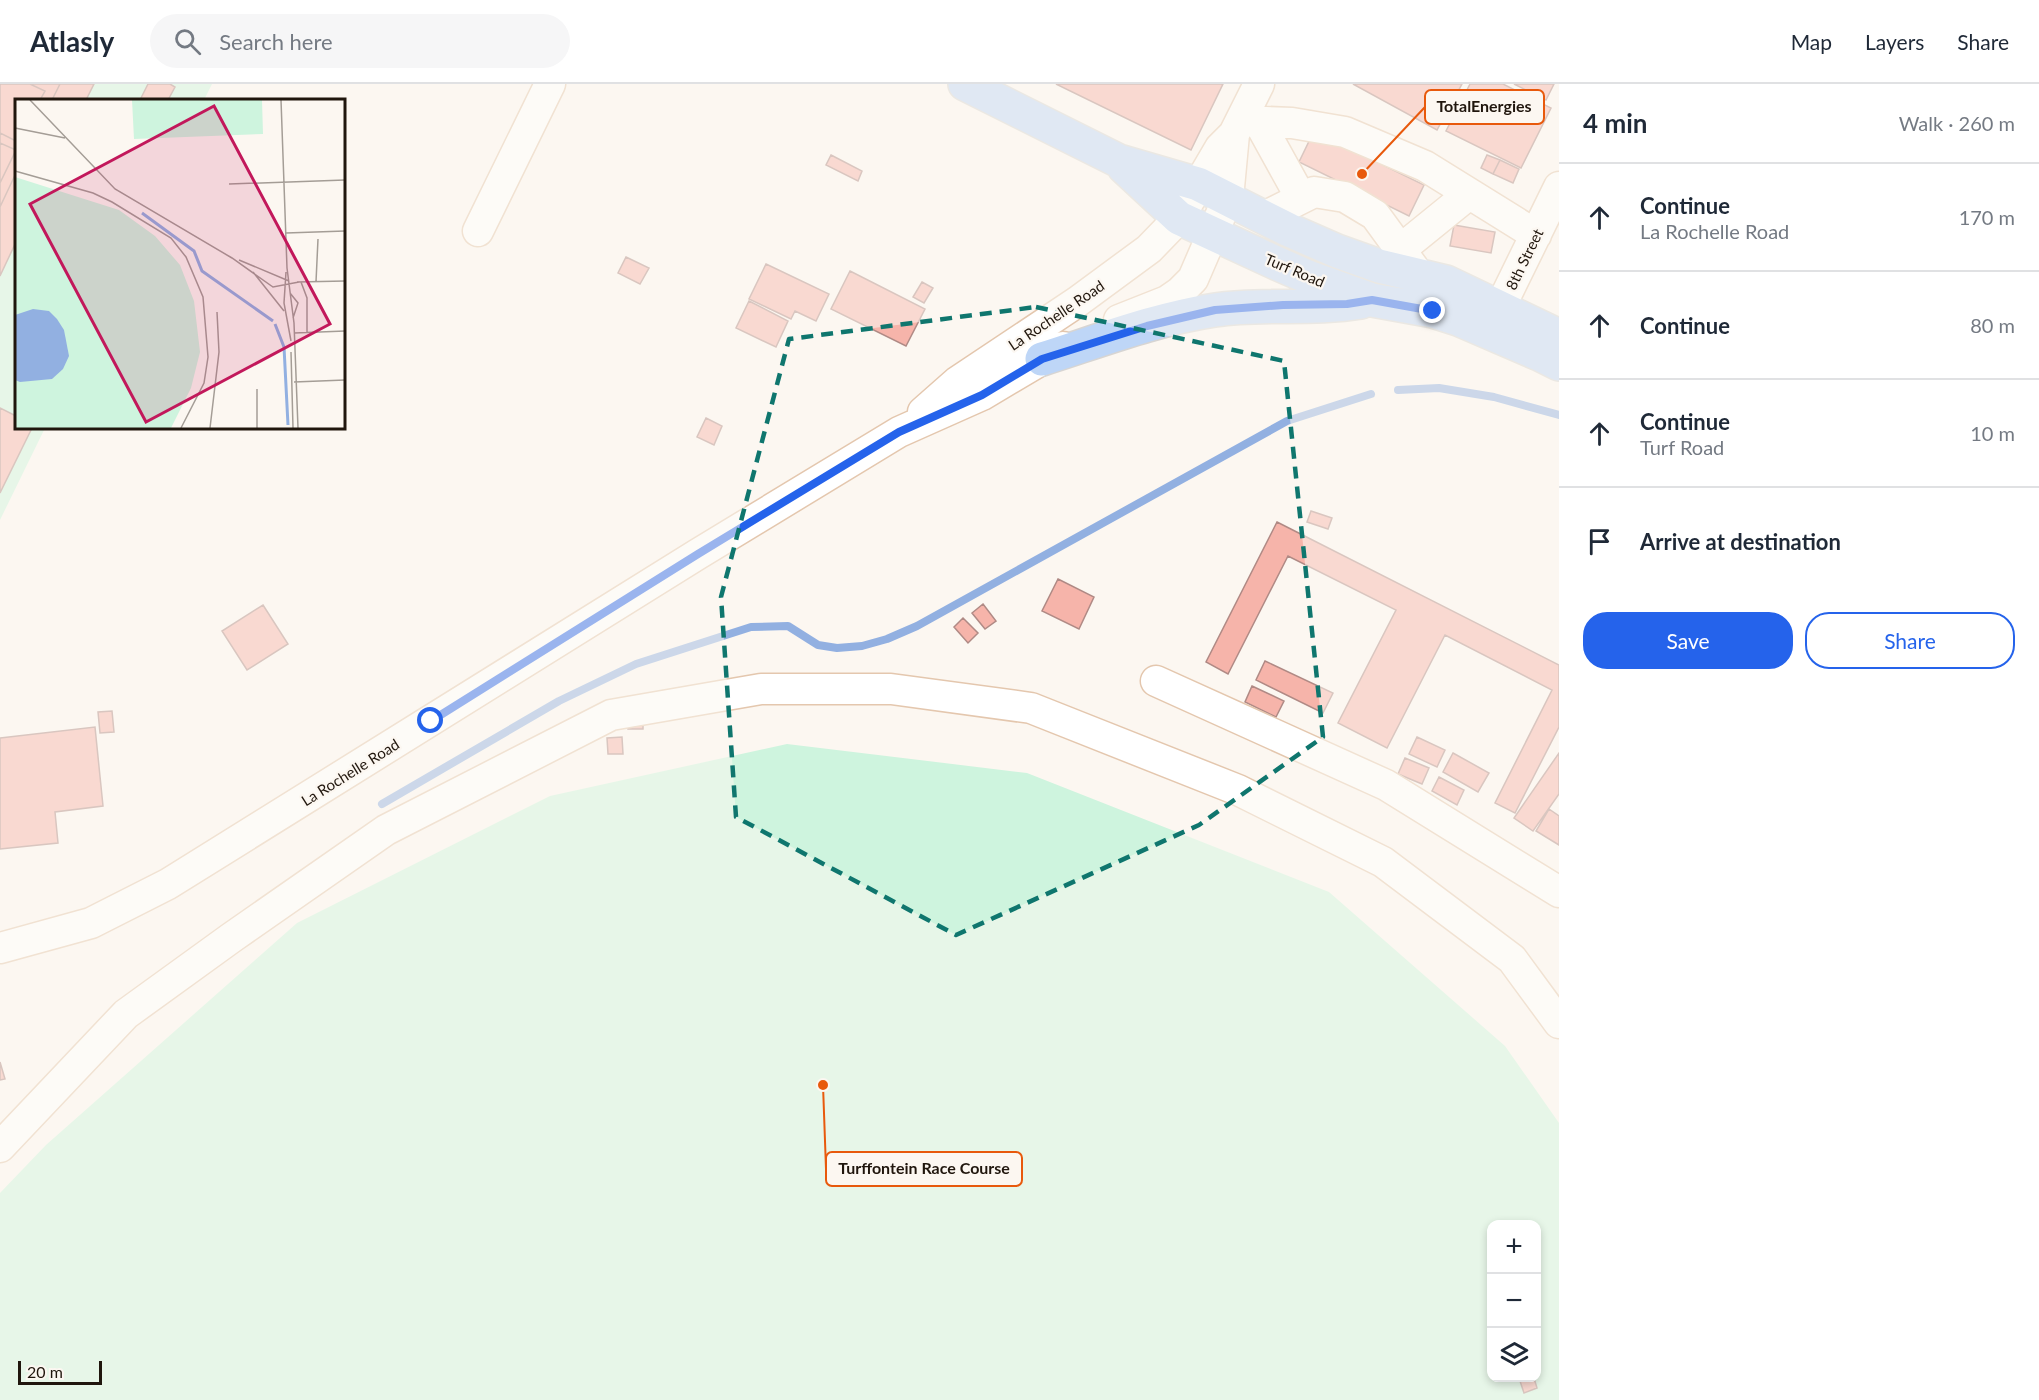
<!DOCTYPE html>
<html lang="en">
<head>
<meta charset="utf-8">
<style>
  body { margin:0; font-family:Lato,sans-serif; background:#f6f6f7; color:#1f2937 }
  .controls { position:absolute; right:18px; bottom:18px; display:grid; overflow:hidden; border-radius:12px; box-shadow:0 3px 9px #0003 }
  .controls button { width:54px; height:54px; display:grid; place-items:center; padding:0; border:0; border-bottom:2px solid #e0e1e3; background:#fff; color:#1f2937; font:30px sans-serif }
  .scale { position:absolute; left:18px; bottom:15px; width:84px; box-sizing:border-box; padding-left:6px; border:3px solid #20160d; border-top:0; font-size:16px; line-height:21px; white-space:nowrap; color:#20160d; -webkit-text-stroke:4px #fcf7f1; paint-order:stroke }
  .stop { position:absolute; width:18px; height:18px; margin:-14px; border:4px solid #2563eb; border-radius:50%; background:#fff }
  .stop.end { background:#2563eb; border-color:#fff; box-shadow:0 2px 6px #0008 }
  .list { margin:0; padding:0; list-style:none }
  h2 { display:flex; justify-content:space-between; align-items:center; height:78px; margin:0; padding:0 24px; font-size:26px }
  h2 small { font-size:20px; font-weight:400; color:#747a83 }
  .list li { display:grid; grid-template-columns:39px 1fr auto; gap:18px; align-items:center; box-sizing:border-box; height:108px; padding:0 24px; border-top:2px solid #e0e1e3 }
  .list b { display:block; font-size:22px; white-space:nowrap }
  .list p { margin:0; font-size:20px; white-space:nowrap; color:#747a83 }
  .list em { font-size:20px; font-style:normal; color:#747a83 }
  .actions { display:flex; gap:12px; padding:18px 24px }
  .actions a { flex:1; padding:14px 0; border:2px solid #2563eb; border-radius:24px; text-align:center; font-size:21px; color:#2563eb }
  .actions .main { background:#2563eb; color:#fff }
  .icon { flex:none; width:33px; height:33px; fill:none; stroke:currentColor; stroke-width:2; stroke-linecap:round; stroke-linejoin:round }
  .map { position:relative; flex:none; width:1559px; height:1316px; overflow:hidden }
  header { display:flex; align-items:center; gap:36px; box-sizing:border-box; height:84px; padding:0 30px; background:#fff; border-bottom:2px solid #e0e1e3 }
  header strong { font-size:28px }
  nav { display:flex; gap:33px; margin-inline-start:auto; font-size:21px }
  .search { width:420px; height:54px; background:#f6f6f7; display:flex; align-items:center; gap:15px; box-sizing:border-box; padding:0 21px; border-radius:33px; color:#747a83; font-size:22px }
  main { display:flex }
  aside { flex:1; background:#fff }
  .map>svg:first-child { display:block }
</style>
</head>
<body>
<header>
<strong>Atlasly</strong>
<div class="search"><svg class="icon" aria-label="search" viewBox="0 0 24 24"><circle cx="10" cy="10" r="6"/><path d="M15 15l6 6"/></svg>Search here</div>
<nav><a>Map</a><a>Layers</a><a>Share</a></nav>
</header>
<main>
<div class="map">
<svg width="1559" height="1316" viewBox="0 0 1559 1316">
  <rect width="100%" height="100%" fill="#fcf7f1"/>
  <path fill="#cef4de" fill-rule="evenodd" d="M 0,0 L 212,0 L 204,16 L 16,16 L 16,344 L 45,344 L 0,436 Z
    M 787,660 L 1027,689 L 1329,808 L 1505,962 L 1559,1039 L 1559,1316 L 0,1316 L 0,1109 L 46,1061 L 297,839 L 550,712 ZM 1492,1140 L 1536,1140 L 1536,1294 L 1492,1294 Z"/>
  <g fill="none" stroke-linecap="round" stroke-linejoin="round">
    <path stroke="#92b0e1" stroke-width="8" d="M 1398,306 L 1439,304 L 1494,313 L 1559,331
      M 382,720 L 559,617 L 636,580 L 751,543 L 788,542 L 818,561 L 837,564 L 862,562 L 887,555 L 917,542 L 1287,337 L 1371,310"/>
  </g>
  <path fill="#f6b4aa" stroke="#b08a85" stroke-width="1.5" d="M 0,0 L 94,0 L 86,16 L 16,16 L 16,158 L 0,192 Z
    M 0,0 L 30,0 L 45,7 L 40,16 L 16,16 L 16,57 L 0,49 Z
    M 60,0 L 94,0 L 86,16 L 52,16 Z
    M 148,0 L 170,0 L 175,3 L 168,16 L 140,16 Z
    M 1056,0 L 1223,0 L 1191,66 Z
    M 1353,0 L 1462,0 L 1437,46 Z
    M 1470,0 L 1503,0 L 1551,24 L 1521,84 L 1446,47 Z
    M 1514,0 L 1554,0 L 1546,16 Z
    M 1314,47 L 1424,101 L 1409,132 L 1299,78 Z
    M 0,59 L 16,66 L 0,99 Z
    M 831,71 L 862,87 L 858,97 L 826,81 Z
    M 1487,71 L 1500,76 L 1493,90 L 1481,84 Z
    M 1500,76 L 1519,85 L 1513,99 L 1493,90 Z
    M 16,89 L 16,158 L 0,192 L 0,123 Z
    M 1454,141 L 1495,148 L 1491,169 L 1450,162 Z
    M 626,173 L 649,184 L 640,200 L 618,189 Z
    M 766,180 L 829,210 L 816,237 L 795,227 L 791,235 L 749,215 Z
    M 850,187 L 925,225 L 906,262 L 831,225 Z
    M 922,198 L 933,204 L 924,219 L 913,213 Z
    M 749,217 L 788,237 L 776,263 L 736,244 Z
    M 0,324 L 16,332 L 16,344 L 32,344 L 0,409 Z
    M 706,334 L 722,342 L 714,361 L 697,353 Z
    M 1311,427 L 1332,434 L 1328,445 L 1307,438 Z
    M 1277,438 L 1559,581 L 1559,643 L 1515,729 L 1495,719 L 1552,606 L 1445,551 L 1387,664 L 1338,639 L 1396,526 L 1288,472 L 1228,590 L 1206,578 Z
    M 1058,495 L 1094,513 L 1079,545 L 1042,527 Z
    M 983,520 L 996,537 L 985,545 L 972,529 Z
    M 263,521 L 288,560 L 247,586 L 222,547 Z
    M 963,534 L 978,549 L 968,559 L 954,543 Z
    M 1265,577 L 1333,609 L 1323,629 L 1256,596 Z
    M 1252,602 L 1284,617 L 1276,633 L 1245,618 Z
    M 112,627 L 114,648 L 100,649 L 98,628 Z
    M 628,628 L 643,629 L 643,645 L 628,645 Z
    M 95,643 L 103,722 L 55,728 L 58,759 L 0,765 L 0,654 Z
    M 622,653 L 623,670 L 608,670 L 607,654 Z
    M 1417,653 L 1445,666 L 1437,683 L 1409,670 Z
    M 1453,669 L 1489,689 L 1478,708 L 1443,688 Z
    M 1559,669 L 1559,710 L 1533,747 L 1514,734 Z
    M 1405,674 L 1429,684 L 1422,700 L 1398,690 Z
    M 1439,693 L 1464,706 L 1457,721 L 1432,707 Z
    M 1549,725 L 1559,732 L 1559,761 L 1536,747 Z
    M 0,978 L 5,995 L 0,996 Z
    M 1519,1294 L 1534,1294 L 1537,1304 L 1524,1309 Z"/>
  <g fill="none" stroke-linecap="round" stroke-linejoin="round">
    <defs>
      <path id="minor" d="M 1241,37 L 1292,39 L 1345,48 L 1425,82 L 1536,151
        M 1259,38 L 1301,114
        M 1264,133 L 1314,108 L 1345,113 L 1375,131 L 1418,190
        M 478,147 L 550,0
        M 1400,166 L 1469,110
        M 1119,236 L 1167,217 L 1180,208 L 1193,195 L 1228,114 L 1234,50 L 1259,0
        M 1489,246 L 1559,103
        M 923,328 L 957,298 L 1077,218 L 1149,165 L 1179,134 L 1220,64 L 1234,50
        M 1156,597 L 1386,701 L 1559,808
        M 0,864 L 91,839 L 168,800 L 698,470 L 899,348 L 982,311 L 1063,263
        M 0,1063 L 126,930 L 231,854 L 386,746 L 611,631 L 761,605 L 891,605 L 1031,624 L 1238,706 L 1383,778 L 1512,875 L 1559,939"/>
      <path id="major" d="M 965,0 L 1119,77 L 1198,100 L 1289,146 L 1337,167 L 1379,182 L 1446,198 L 1559,252
        M 1124,83 L 1179,134 L 1276,179 L 1308,193 L 1372,216 L 1433,227 L 1458,235 L 1539,270 L 1559,280
        M 1042,275 C 1099,257 1155,235 1215,226 C 1263,219 1313,226 1361,218"/>
    </defs>
    <use href="#minor" stroke="#e4c7ae" stroke-width="33"/>
    <use href="#major" stroke="#d7d5d3" stroke-width="36"/>
    <use href="#minor" stroke="#fff" stroke-width="30"/>
    <use href="#major" stroke="#bed6f7" stroke-width="33"/>
  </g>
  <g fill="none" stroke-linecap="round" stroke-linejoin="round">
    <path stroke="#2563eb" stroke-width="8" d="M 431,637 L 698,470 L 899,348 L 982,311 L 1042,275 L 1147,242 L 1215,226 L 1283,221 L 1347,220 L 1372,216 L 1433,227"/>
  </g>
  <path d="M0 0H1559V1316H0ZM 1036,223 L 1284,277 L 1323,653 L 1199,741 L 956,851 L 736,733 L 721,513 L 789,255 Z" fill="#fcf7f1" fill-opacity=".55" fill-rule="evenodd"/>
  <path fill="none" stroke="#0f766e" stroke-width="4.5" stroke-dasharray="12 8" stroke-linejoin="round" d="M 1036,223 L 1284,277 L 1323,653 L 1199,741 L 956,851 L 736,733 L 721,513 L 789,255 Z"/>
  <g text-anchor="middle" dominant-baseline="central" stroke-width="4.5" stroke-linejoin="round" paint-order="stroke">
    <g font-size="15" fill="#20160d" stroke="#fcf7f1">
      <text transform="translate(1524 175) rotate(-64)">8th Street</text>
      <text transform="translate(1295 186) rotate(23)">Turf Road</text>
      <text transform="translate(1056 231) rotate(-34)">La Rochelle Road</text>
      <text transform="translate(350 688) rotate(-32)">La Rochelle Road</text>
    </g>
  </g>
  <g transform="translate(15 15)">
    <rect width="330" height="330" fill="#fcf7f1"/>
    <path d="M 117,1 L 247,1 L 248,35 L 119,40 ZM 0,78 L 104,111 L 140,137 L 165,166 L 179,202 L 185,253 L 176,289 L 156,329 L 0,329 Z" fill="#cef4de"/>
    <path d="M 18,210 L 34,212 L 42,220 L 49,231 L 54,257 L 48,270 L 37,280 L 5,283 L 0,281 L 0,216 Z" fill="#92b0e1"/>
    <path fill="none" stroke="#92b0e1" stroke-width="3" d="M 127,114 L 179,152 L 187,172 L 258,222M 260,225 L 269,248 L 273,326"/>
    <path fill="none" stroke="#a49d96" stroke-width="1.5" d="M 15,1 L 100,90 L 217,159 L 258,188 L 284,183M 266,1 L 272,169 L 279,224 L 283,329M 0,29 L 50,39M 0,72 L 78,94 L 97,103 L 156,139 L 171,158 L 188,198 L 193,258 L 189,284 L 166,329M 214,85 L 330,81M 271,134 L 330,132M 224,161 L 274,182M 238,173 L 269,212M 271,173 L 269,204 L 276,242M 282,183 L 330,182M 286,183 L 292,199 L 292,233M 301,183 L 303,140M 275,194 L 283,204 L 278,219M 279,234 L 330,232M 276,253 L 278,329M 279,283 L 330,281M 242,290 L 242,329M 195,329 L 204,253 L 202,213"/>
    <path fill="#c2185b" fill-opacity="0.15" stroke="#c2185b" stroke-width="3" d="M 199,7 L 315,225 L 131,323 L 15,105 Z"/>
    <rect width="330" height="330" fill="none" stroke="#20160d" stroke-width="3"/>
  </g>
  <path fill="none" stroke="#e8590c" stroke-width="2" d="M1362 90L1425 23M823 1001L826 1085"/>
  <g fill="#e8590c" stroke="#fcf7f1" stroke-width="2">
    <circle cx="1362" cy="90" r="6"/>
    <circle cx="823" cy="1001" r="6"/>
  </g>
  <g fill="#fcf7f1" stroke="#e8590c" stroke-width="2">
    <rect x="1425" y="6" width="119" height="34" rx="6"/>
    <rect x="826" y="1068" width="196" height="34" rx="6"/>
  </g>
  <g font-size="16" text-anchor="middle" font-weight="bold" fill="#20160d">
    <text x="1484" y="28">TotalEnergies</text>
    <text x="924" y="1090">Turffontein Race Course</text>
  </g>
</svg>
<div class="controls">
<button>+</button>
<button>−</button>
<button><svg class="icon" aria-label="layers" viewBox="0 0 24 24"><path d="M12 4l9 5-9 5-9-5zM3 14l9 5 9-5"/></svg></button>
</div>
<div class="scale">20 m</div>
<div class="stop" style="left:431px;top:637px"></div>
<div class="stop end" style="left:1433px;top:227px"></div>
</div>
<aside>
<h2>4 min<small>Walk · 260 m</small></h2>
<ul class="list">
<li><svg class="icon" aria-label="ahead" viewBox="0 0 24 24"><path d="M12 20V5M6 11l6-6 6 6"/></svg><div><b>Continue</b><p>La Rochelle Road</p></div><em>170 m</em></li>
<li><svg class="icon" aria-label="ahead" viewBox="0 0 24 24"><path d="M12 20V5M6 11l6-6 6 6"/></svg><div><b>Continue</b></div><em>80 m</em></li>
<li><svg class="icon" aria-label="ahead" viewBox="0 0 24 24"><path d="M12 20V5M6 11l6-6 6 6"/></svg><div><b>Continue</b><p>Turf Road</p></div><em>10 m</em></li>
<li><svg class="icon" aria-label="arrive" viewBox="0 0 24 24"><path d="M6 21V4h12l-3 4 3 4H6"/></svg><div><b>Arrive at destination</b></div></li>
</ul>
<div class="actions"><a class="main">Save</a><a>Share</a></div>
</aside>
</main>
</body>
</html>
